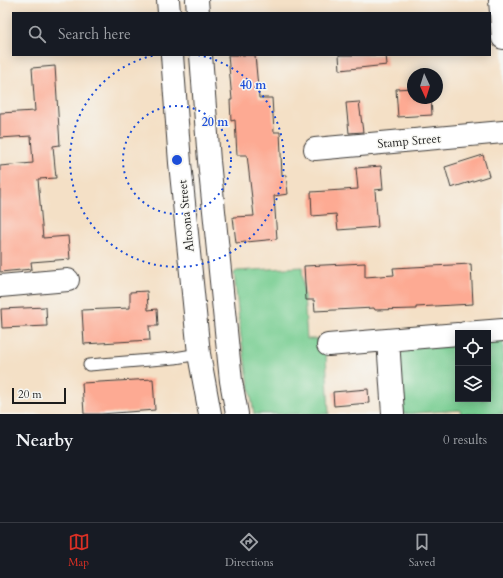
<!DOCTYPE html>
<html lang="en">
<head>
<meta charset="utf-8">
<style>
  body { margin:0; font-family:Cardo,serif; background:#20242c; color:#f1f3f6 }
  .controls { position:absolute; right:12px; bottom:12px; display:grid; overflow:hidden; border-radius:0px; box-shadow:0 2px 10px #0003 }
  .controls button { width:36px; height:36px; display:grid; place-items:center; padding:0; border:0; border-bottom:1px solid #363941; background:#171b24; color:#f1f3f6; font:20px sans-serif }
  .compass { position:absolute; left:407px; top:68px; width:36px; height:36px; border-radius:50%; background:#171b24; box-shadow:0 2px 10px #0003; rotate:176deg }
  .scale { position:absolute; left:12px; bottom:10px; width:54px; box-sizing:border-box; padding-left:4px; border:2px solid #1c1c1c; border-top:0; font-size:11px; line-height:14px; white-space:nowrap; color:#1c1c1c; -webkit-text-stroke:3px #f6f6f2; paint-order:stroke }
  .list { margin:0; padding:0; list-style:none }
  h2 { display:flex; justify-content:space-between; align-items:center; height:52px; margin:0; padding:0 16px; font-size:17px }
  h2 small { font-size:13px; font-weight:400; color:#9ea1a6 }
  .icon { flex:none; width:22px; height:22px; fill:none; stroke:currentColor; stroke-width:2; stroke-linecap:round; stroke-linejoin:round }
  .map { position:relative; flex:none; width:503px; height:414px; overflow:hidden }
  .search { position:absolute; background:#171b24; box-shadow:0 2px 10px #0003; left:12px; right:12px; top:12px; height:44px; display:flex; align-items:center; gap:10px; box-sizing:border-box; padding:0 14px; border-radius:0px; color:#9ea1a6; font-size:15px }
  .sheet { height:108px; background:#171b24 }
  nav { display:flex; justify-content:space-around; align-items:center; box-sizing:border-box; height:56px; border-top:1px solid #363941; background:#171b24; font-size:11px; color:#9ea1a6 }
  nav a { display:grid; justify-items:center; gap:2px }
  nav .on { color:#d93025 }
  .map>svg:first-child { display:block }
</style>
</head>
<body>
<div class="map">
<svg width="503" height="414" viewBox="0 0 503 414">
  <rect width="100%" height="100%" fill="#f6f6f2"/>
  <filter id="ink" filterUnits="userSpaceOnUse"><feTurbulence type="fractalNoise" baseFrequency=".025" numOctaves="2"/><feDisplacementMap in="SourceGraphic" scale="8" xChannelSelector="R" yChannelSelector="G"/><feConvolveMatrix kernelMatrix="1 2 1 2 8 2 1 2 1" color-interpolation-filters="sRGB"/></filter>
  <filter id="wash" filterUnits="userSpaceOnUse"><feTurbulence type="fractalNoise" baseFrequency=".012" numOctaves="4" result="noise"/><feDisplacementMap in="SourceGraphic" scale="16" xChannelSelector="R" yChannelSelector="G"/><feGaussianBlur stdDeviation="0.9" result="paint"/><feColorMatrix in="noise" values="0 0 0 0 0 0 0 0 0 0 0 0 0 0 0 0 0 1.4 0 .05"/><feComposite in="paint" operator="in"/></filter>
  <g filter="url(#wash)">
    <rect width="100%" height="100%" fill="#f4e0c6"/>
    <path fill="#77cd91" stroke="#4a7456" d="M 302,267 L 307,339 L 323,339 L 326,354 L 329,414 L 254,414 L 241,337 L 234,273 L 237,271 Z
      M 503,336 L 503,414 L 461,414 L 460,410 L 401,414 L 397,360 C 400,354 404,350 409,346 L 458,340 L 458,399 L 488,399 L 488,338 Z"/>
    <g id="blocks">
      <path fill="#fdaa93" d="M 228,55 L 255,55 L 259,98 L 272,98 L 274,132 L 280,132 L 282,175 L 286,175 L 288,194 L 274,196 L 277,239 L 236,243 L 233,217 L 254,216 L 247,155 L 237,155 L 235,120 L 231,121 L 230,100 L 232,100 Z
        M 339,55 L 386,55 L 387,65 L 340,70 Z
        M 55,66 L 60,145 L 53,146 L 56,178 L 38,179 L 43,238 L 68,236 L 70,259 L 31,262 L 32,269 L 0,272 L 0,166 L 33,163 L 31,136 L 0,138 L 0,113 L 35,111 L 32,68 Z
        M 413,88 L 413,98 L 431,98 L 432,115 L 398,117 L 396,89 Z
        M 359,102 L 363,132 L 349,133 L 346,103 Z
        M 483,155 L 489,176 L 451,188 L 445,167 Z
        M 381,166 L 383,189 L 375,190 L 378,227 L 338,230 L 336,214 L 312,216 L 311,192 L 358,189 L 356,168 Z
        M 365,263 L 365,277 L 394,275 L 393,268 L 471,264 L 473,304 L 416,307 L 416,309 L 375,310 L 374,308 L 315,311 L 314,300 L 306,300 L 304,266 Z
        M 147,291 L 148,310 L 157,309 L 158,326 L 149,326 L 150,340 L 84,344 L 82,310 L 130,308 L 130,292 Z
        M 46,307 L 47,326 L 2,328 L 1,309 Z
        M 153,379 L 155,410 L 101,414 L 84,414 L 82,383 Z
        M 368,389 L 369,403 L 334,406 L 333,392 Z"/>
    </g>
  </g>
  <g filter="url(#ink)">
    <use href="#blocks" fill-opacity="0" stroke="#3c3936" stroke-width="1"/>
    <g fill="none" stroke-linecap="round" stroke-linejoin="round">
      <defs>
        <path id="lane" d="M 89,365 L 175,358 L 199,354"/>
        <path id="street" d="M 500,0 L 503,38
          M 315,149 L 503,132
          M 0,286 L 68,280
          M 465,333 L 503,330
          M 388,340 L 393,414
          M 328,345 L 458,334"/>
        <path id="secondary" d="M 168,0 L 169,13
          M 197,0 L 198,13
          M 172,55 L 180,163 L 195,313 L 199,354 L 210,414
          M 201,55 L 209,161 L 231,381 L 237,414"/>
      </defs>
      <use href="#lane" stroke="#3c3936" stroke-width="13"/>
      <use href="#street" stroke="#3c3936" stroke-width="24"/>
      <use href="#secondary" stroke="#3c3936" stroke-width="24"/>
      <use href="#lane" stroke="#fff" stroke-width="11"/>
      <use href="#street" stroke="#fff" stroke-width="22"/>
      <use href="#secondary" stroke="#fff" stroke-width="22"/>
    </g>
  </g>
  <g fill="none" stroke="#1d4ed8" stroke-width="2" stroke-dasharray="2 4">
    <circle cx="177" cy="160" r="54"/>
    <path d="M198 55A107 107 0 1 1 156 55"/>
  </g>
  <g text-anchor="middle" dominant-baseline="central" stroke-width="3" stroke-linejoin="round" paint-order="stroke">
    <g font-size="12" fill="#1c1c1c" stroke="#f6f6f2">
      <text transform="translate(409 141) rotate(-5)">Stamp Street</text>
      <text transform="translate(186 216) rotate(-96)">Altoona Street</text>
    </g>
  </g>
  <circle cx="177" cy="160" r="6" fill="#1d4ed8" stroke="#f6f6f2" stroke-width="2"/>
  <g font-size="12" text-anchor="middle" font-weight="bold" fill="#1d4ed8" stroke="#f6f6f2" stroke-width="3" stroke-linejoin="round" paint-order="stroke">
    <text x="253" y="89">40 m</text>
    <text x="215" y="126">20 m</text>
  </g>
</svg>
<div class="controls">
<button><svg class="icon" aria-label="locate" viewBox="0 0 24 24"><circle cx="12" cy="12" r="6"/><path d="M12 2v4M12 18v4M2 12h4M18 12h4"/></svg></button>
<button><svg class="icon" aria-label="layers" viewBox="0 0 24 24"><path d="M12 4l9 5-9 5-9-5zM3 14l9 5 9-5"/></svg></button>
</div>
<svg class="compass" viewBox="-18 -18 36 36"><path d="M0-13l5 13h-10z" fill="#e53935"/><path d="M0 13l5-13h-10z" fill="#9ea1a6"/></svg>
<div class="scale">20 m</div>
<div class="search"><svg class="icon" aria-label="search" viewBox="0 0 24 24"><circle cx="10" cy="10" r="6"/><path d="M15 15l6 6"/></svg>Search here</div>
</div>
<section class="sheet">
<h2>Nearby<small>0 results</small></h2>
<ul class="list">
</ul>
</section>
<nav>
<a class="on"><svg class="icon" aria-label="map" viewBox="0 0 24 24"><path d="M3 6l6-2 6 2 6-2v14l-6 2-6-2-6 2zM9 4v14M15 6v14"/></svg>Map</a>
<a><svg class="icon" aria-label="directions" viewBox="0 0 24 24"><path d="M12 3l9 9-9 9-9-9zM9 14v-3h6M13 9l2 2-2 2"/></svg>Directions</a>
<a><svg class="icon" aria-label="saved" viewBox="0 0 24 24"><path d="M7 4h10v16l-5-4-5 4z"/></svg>Saved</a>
</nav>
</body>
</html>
